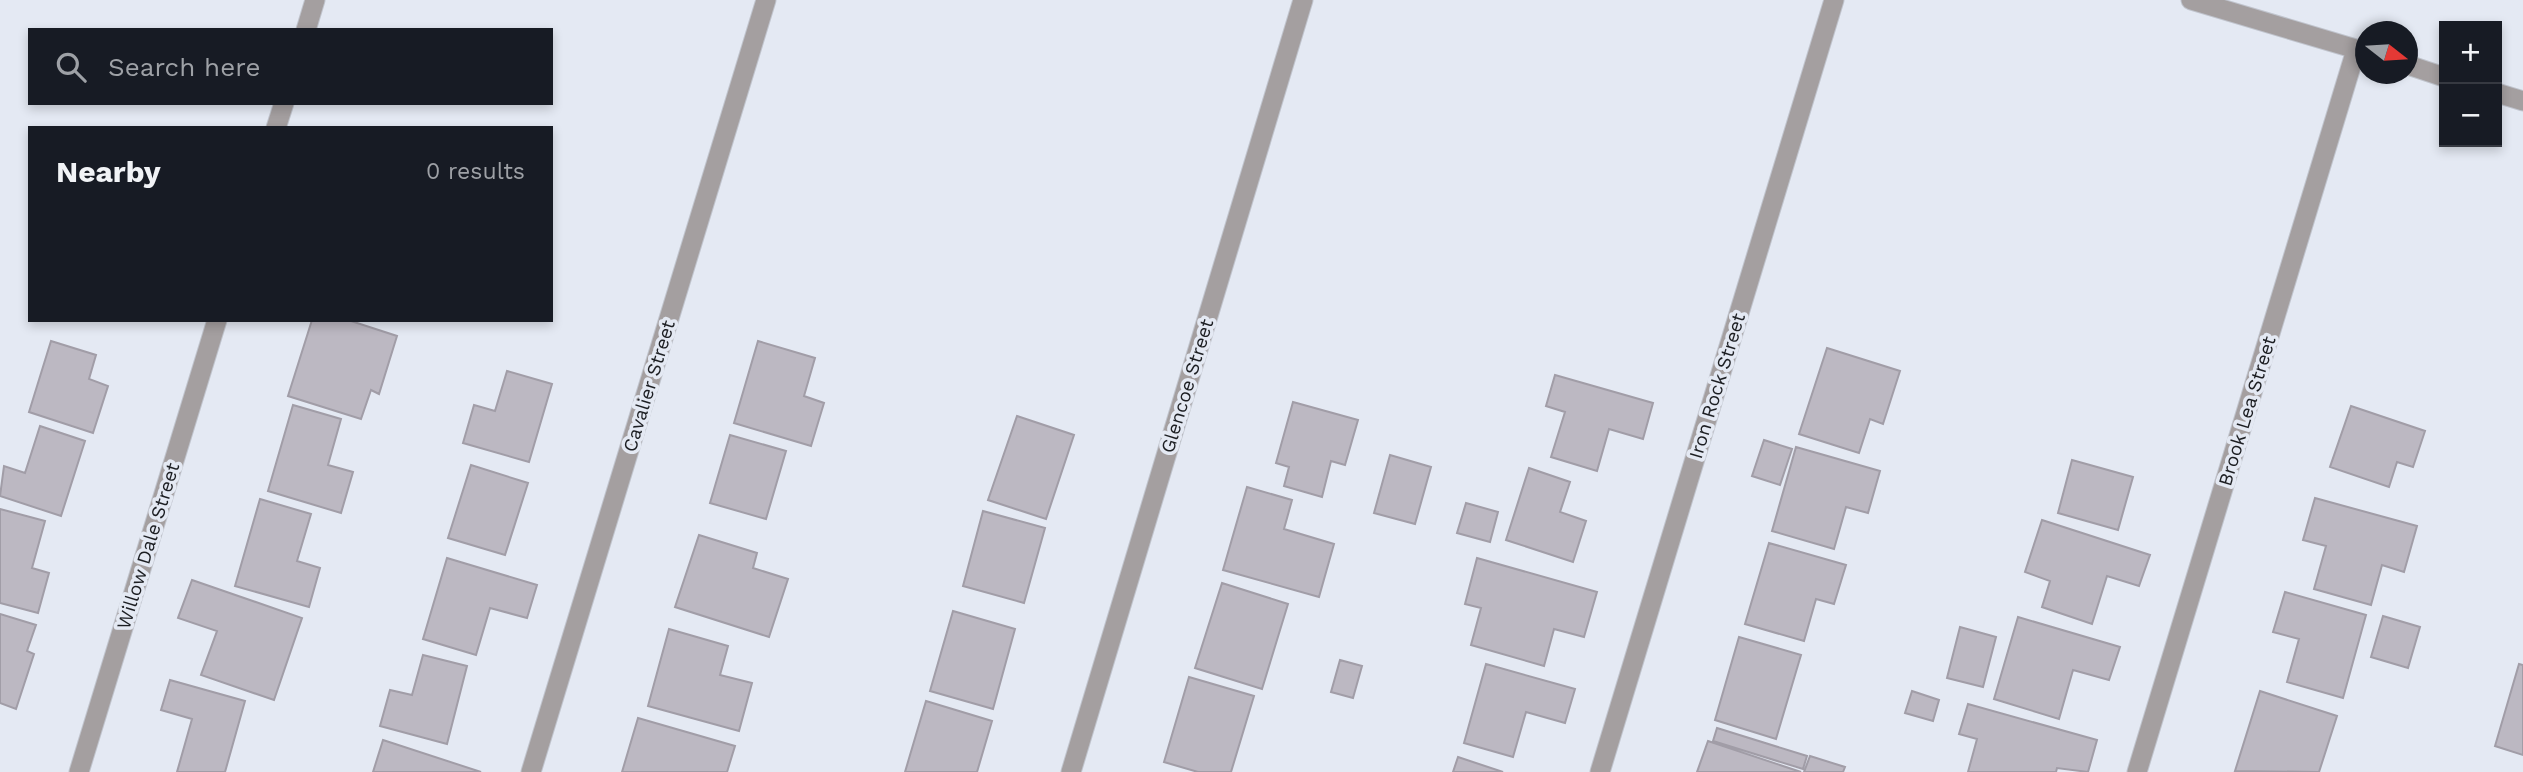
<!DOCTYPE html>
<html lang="en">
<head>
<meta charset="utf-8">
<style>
  body { margin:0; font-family:"Work Sans",sans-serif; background:#20242c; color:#f1f3f6 }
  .controls { position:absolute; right:21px; top:21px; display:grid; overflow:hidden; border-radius:0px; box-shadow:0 4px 10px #0003 }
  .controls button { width:63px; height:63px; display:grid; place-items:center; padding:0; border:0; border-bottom:2px solid #363941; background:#171b24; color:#f1f3f6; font:35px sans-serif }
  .compass { position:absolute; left:2355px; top:21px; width:63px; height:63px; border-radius:50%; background:#171b24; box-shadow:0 4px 10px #0003; rotate:107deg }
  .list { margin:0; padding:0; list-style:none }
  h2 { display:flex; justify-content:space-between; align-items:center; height:91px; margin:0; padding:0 28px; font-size:30px }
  h2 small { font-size:23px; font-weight:400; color:#9ea1a6 }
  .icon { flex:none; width:38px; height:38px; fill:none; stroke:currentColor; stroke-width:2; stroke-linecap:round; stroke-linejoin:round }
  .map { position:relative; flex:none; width:2523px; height:772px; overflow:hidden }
  .search { position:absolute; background:#171b24; box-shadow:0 4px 10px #0003; left:28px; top:28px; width:525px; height:77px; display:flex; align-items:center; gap:18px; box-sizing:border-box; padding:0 24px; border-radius:0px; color:#9ea1a6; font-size:26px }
  .panel { position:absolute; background:#171b24; box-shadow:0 4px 10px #0003; left:28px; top:126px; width:525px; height:196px; border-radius:0px }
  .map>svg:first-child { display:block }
</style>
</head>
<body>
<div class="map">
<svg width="2523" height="772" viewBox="0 0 2523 772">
  <rect width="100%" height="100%" fill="#e4e9f3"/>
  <path fill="#bcb8c2" stroke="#a19da7" stroke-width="2" d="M 312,320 L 348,320 L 397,336 L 379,394 L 371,390 L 361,419 L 288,396 Z
    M 51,341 L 96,355 L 89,379 L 108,386 L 93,433 L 29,412 Z
    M 758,341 L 815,358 L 804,396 L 824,403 L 811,446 L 734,423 Z
    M 1827,348 L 1900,371 L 1883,424 L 1870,419 L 1859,453 L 1799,434 Z
    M 507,371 L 552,384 L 529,462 L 463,443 L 474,405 L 495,411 Z
    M 1555,375 L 1653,403 L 1643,439 L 1609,429 L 1597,471 L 1551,457 L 1565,412 L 1546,406 Z
    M 1293,402 L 1358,420 L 1345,465 L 1331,461 L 1322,497 L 1284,486 L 1289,467 L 1276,463 Z
    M 293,405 L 341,419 L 328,465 L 353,472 L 341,513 L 268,491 Z
    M 2351,406 L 2425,431 L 2413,467 L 2397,462 L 2389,487 L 2330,467 Z
    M 1017,416 L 1074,435 L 1046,519 L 988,500 Z
    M 40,426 L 85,441 L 61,516 L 0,496 L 4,466 L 25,473 Z
    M 730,435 L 786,451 L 766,519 L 710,503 Z
    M 1764,440 L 1792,449 L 1780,485 L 1752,476 Z
    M 1796,447 L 1880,471 L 1868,513 L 1846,507 L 1834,549 L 1772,531 Z
    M 1390,455 L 1431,467 L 1415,524 L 1374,513 Z
    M 2072,460 L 2133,477 L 2118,530 L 2058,513 Z
    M 471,465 L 528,483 L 505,555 L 448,538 Z
    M 1529,468 L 1570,482 L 1560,512 L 1586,521 L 1573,562 L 1506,540 Z
    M 1247,487 L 1292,500 L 1284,529 L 1334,544 L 1319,597 L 1223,570 Z
    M 2315,498 L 2417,526 L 2404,572 L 2382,565 L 2371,605 L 2314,589 L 2326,546 L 2303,540 Z
    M 260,499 L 311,514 L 297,561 L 320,568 L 309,607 L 235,586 Z
    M 1466,503 L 1498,512 L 1490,542 L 1457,533 Z
    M 0,509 L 45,521 L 32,568 L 49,573 L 38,613 L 0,603 Z
    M 983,511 L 1045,528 L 1024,603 L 963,586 Z
    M 2042,520 L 2150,555 L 2139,586 L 2107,576 L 2092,624 L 2042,607 L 2050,581 L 2025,572 Z
    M 699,535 L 757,553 L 753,568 L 788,579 L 769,637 L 675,607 Z
    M 1769,543 L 1846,565 L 1834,604 L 1816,599 L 1804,641 L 1745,624 Z
    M 447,558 L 537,585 L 527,618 L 490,608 L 476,655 L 423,639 Z
    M 1477,558 L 1597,592 L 1584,637 L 1554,629 L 1544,666 L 1471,645 L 1481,608 L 1465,604 Z
    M 192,580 L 302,618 L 274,700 L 201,675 L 217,631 L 178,618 Z
    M 1222,583 L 1288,604 L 1262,689 L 1195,668 Z
    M 2285,592 L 2366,615 L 2343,698 L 2287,682 L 2299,639 L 2273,632 Z
    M 953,611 L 1015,629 L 993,709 L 930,691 Z
    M 0,614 L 36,625 L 27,651 L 34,654 L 16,709 L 0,703 Z
    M 2383,616 L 2420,627 L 2408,668 L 2371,657 Z
    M 2018,617 L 2120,647 L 2109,680 L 2073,670 L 2059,719 L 1994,699 Z
    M 1960,627 L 1996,637 L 1983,687 L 1947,678 Z
    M 669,629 L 728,646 L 720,675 L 752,683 L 739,731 L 648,706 Z
    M 1739,637 L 1801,655 L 1776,739 L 1715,720 Z
    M 423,655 L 467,666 L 447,744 L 380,726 L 390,690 L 412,695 Z
    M 1340,660 L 1362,666 L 1353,698 L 1331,692 Z
    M 1486,664 L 1575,689 L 1565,723 L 1526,712 L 1513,757 L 1464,743 Z
    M 2519,664 L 2523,665 L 2523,755 L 2495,746 Z
    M 1189,677 L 1254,696 L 1231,772 L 1198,772 L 1164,762 Z
    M 170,680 L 245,701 L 225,772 L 177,772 L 192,719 L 161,710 Z
    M 1912,691 L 1939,700 L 1933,721 L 1905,713 Z
    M 2260,691 L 2337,716 L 2319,772 L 2235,771 Z
    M 926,701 L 992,721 L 977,772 L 905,772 Z
    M 1968,704 L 2097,740 L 2088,772 L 2057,768 L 2056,772 L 1968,772 L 1977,739 L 1959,734 Z
    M 638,718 L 735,746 L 727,772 L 622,772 Z
    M 1717,728 L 1807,756 L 1803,769 L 1713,741 Z
    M 383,740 L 481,772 L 373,772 Z
    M 1708,741 L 1801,772 L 1697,772 Z
    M 1810,756 L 1845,767 L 1843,772 L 1804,772 Z
    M 1458,757 L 1503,772 L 1453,772 Z"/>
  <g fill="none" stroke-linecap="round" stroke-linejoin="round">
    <defs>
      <path id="minor" d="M 2191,0 L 2366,52
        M 306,30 L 315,0
        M 2408,65 L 2444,77
        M 2497,93 L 2523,101
        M 276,128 L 284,103
        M 79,772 L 217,320
        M 531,772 L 766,0
        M 1071,772 L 1303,0
        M 1600,772 L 1834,0
        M 2137,772 L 2356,50"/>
    </defs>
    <use href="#minor" stroke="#c0c4cd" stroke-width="21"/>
    <use href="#minor" stroke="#a49fa0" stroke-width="19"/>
  </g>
  <g text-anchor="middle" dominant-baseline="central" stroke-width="7" stroke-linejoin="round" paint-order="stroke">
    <g font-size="19" fill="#1c1e22" stroke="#e4e9f3">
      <text transform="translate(649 386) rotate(-73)">Cavalier Street</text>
      <text transform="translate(1187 386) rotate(-73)">Glencoe Street</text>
      <text transform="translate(1717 386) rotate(-73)">Iron Rock Street</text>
      <text transform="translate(2247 411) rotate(-73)">Brook Lea Street</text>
      <text transform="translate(148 546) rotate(-73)">Willow Dale Street</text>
    </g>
  </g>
</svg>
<div class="controls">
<button>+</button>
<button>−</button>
</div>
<svg class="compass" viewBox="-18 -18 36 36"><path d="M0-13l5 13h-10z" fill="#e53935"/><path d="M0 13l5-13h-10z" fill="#9ea1a6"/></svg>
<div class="search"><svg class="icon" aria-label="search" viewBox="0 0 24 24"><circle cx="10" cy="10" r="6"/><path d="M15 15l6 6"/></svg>Search here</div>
<section class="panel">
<h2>Nearby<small>0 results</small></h2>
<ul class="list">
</ul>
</section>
</div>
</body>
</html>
